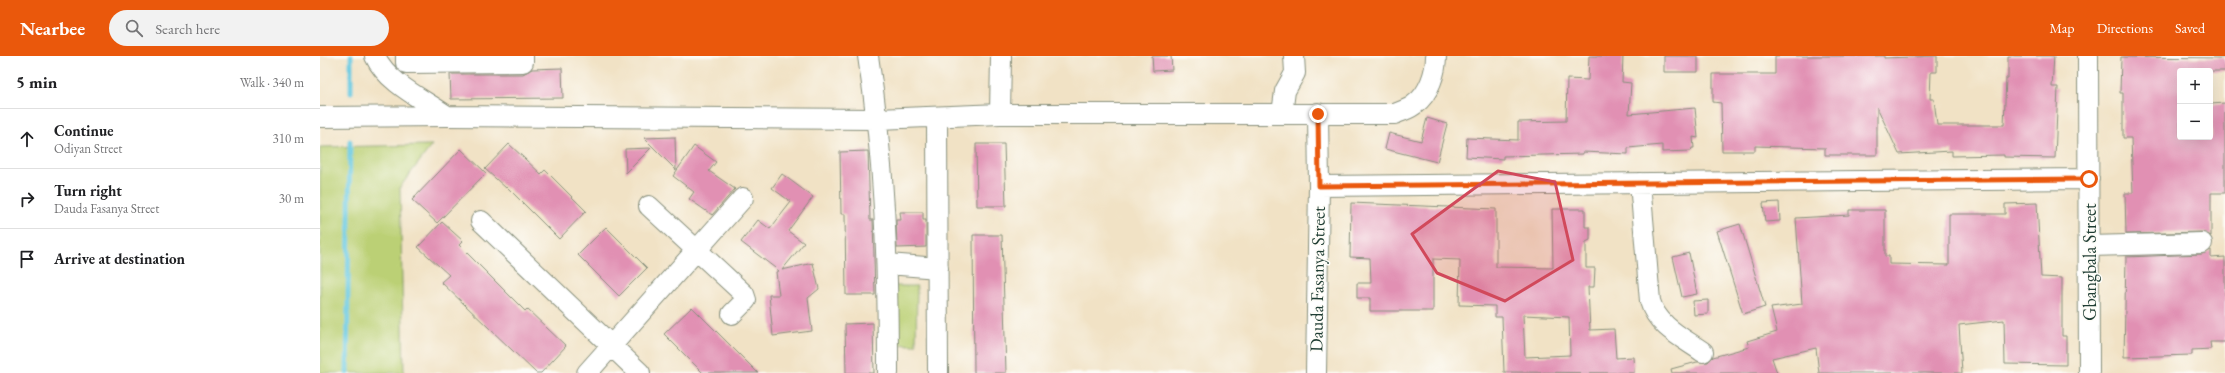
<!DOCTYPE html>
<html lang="en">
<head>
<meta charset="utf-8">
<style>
  body { margin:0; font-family:"EB Garamond",serif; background:#f2f2f2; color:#202124 }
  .controls { position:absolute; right:12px; top:12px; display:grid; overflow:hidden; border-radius:4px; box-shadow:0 4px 16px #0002 }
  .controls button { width:36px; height:36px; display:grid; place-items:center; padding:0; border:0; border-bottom:1px solid #e0e0e0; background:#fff; color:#202124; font:20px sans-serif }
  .stop { position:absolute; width:12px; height:12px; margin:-9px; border:3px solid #ea580c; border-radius:50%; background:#fff }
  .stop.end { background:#ea580c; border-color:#fff; box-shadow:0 1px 4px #0008 }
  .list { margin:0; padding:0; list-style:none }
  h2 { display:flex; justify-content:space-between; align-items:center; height:52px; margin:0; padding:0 16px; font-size:17px }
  h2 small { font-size:13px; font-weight:400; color:#757577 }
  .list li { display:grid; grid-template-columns:26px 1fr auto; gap:12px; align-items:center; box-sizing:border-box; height:60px; padding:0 16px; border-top:1px solid #e0e0e0 }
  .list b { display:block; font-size:15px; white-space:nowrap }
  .list p { margin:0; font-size:13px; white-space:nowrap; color:#757577 }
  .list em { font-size:13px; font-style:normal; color:#757577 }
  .icon { flex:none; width:22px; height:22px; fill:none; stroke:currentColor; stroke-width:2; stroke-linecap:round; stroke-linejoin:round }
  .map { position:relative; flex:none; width:1905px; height:317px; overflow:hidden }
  header { display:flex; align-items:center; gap:24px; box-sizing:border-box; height:56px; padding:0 20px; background:#ea580c; color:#fff }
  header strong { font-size:19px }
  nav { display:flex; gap:22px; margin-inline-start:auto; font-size:14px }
  .search { width:280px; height:36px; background:#f2f2f2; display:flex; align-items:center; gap:10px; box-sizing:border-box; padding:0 14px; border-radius:22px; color:#757577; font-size:15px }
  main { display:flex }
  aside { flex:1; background:#fff }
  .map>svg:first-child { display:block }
</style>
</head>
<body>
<header>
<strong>Nearbee</strong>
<div class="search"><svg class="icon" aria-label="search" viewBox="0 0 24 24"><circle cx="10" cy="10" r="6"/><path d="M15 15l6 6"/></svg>Search here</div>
<nav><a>Map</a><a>Directions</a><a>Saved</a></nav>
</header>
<main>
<aside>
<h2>5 min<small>Walk · 340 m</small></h2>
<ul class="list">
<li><svg class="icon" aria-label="ahead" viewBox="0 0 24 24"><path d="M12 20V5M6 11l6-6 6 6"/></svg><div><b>Continue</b><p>Odiyan Street</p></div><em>310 m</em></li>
<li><svg class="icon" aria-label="right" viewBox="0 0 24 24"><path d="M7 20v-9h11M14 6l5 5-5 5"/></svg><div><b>Turn right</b><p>Dauda Fasanya Street</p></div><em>30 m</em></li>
<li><svg class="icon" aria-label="arrive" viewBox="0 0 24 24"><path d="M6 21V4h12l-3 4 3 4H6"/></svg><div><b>Arrive at destination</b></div></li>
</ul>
</aside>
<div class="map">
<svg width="1905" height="317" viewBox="0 0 1905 317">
  <rect width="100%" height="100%" fill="#fdfcf7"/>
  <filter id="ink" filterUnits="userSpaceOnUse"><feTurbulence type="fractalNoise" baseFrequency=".025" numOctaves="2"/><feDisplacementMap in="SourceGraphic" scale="8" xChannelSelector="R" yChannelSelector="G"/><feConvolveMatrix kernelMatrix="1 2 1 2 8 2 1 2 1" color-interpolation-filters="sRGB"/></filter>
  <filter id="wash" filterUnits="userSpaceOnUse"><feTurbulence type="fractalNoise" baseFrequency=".012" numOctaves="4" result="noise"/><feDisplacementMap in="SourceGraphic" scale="16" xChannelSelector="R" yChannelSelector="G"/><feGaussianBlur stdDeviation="0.9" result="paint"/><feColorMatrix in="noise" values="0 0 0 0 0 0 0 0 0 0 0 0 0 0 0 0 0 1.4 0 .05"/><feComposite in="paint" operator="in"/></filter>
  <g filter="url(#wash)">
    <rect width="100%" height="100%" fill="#f1e2c5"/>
    <path fill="#bbd074" stroke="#6d8654" d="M 112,89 L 80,131 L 84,317 L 0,317 L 0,91 Z
      M 567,230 L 597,230 L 596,289 L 567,288 Z"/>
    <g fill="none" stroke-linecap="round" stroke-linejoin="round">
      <path stroke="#62c7e0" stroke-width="5" d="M 31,36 L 31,0
        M 27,317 L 30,85"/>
    </g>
    <g id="blocks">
      <path fill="#e190b3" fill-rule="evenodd" d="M 832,0 L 851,0 L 852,14 L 833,15 Z
        M 1269,0 L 1303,0 L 1302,26 L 1311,27 L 1309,58 L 1375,52 L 1378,82 L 1373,81 L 1374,92 L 1372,92 L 1371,95 L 1342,96 L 1342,89 L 1308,92 L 1308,98 L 1263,96 L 1263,98 L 1183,100 L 1183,103 L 1146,101 L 1147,82 L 1198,84 L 1198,66 L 1246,65 L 1247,23 L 1268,24 Z
        M 1344,0 L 1378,0 L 1378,16 L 1344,16 Z
        M 1455,0 L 1564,0 L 1564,2 L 1617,0 L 1617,16 L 1611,16 L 1610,43 L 1614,43 L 1617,69 L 1684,69 L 1686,22 L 1688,22 L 1688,0 L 1734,0 L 1732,31 L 1738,31 L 1735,102 L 1684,101 L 1684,99 L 1632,100 L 1632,95 L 1579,98 L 1557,51 L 1557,99 L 1505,99 L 1505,92 L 1435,90 L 1435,95 L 1402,95 L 1401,47 L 1393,46 L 1393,18 L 1455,18 Z
        M 1801,1 L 1905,2 L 1905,15 L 1860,15 L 1860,81 L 1892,81 L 1891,48 L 1905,47 L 1905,137 L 1891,137 L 1891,180 L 1882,176 L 1806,178 L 1805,137 L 1813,137 L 1811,82 L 1803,82 L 1803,37 L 1800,37 Z
        M 242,12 L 243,42 L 131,43 L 130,18 L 203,18 L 212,13 Z
        M 1107,62 L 1127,68 L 1117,106 L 1065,93 L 1069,77 L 1101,85 Z
        M 355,81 L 356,114 L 324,82 Z
        M 189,88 L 221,118 L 225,114 L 266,155 L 239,183 L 187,131 L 186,132 L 165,113 Z
        M 656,88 L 684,88 L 686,150 L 657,150 Z
        M 374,90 L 396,106 L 389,115 L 415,133 L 392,159 L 369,143 L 374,136 L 353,120 Z
        M 331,92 L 306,117 L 305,93 Z
        M 141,93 L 166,117 L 117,167 L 92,144 Z
        M 548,95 L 550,164 L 553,164 L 555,239 L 526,239 L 525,158 L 521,158 L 520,96 Z
        M 462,118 L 493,141 L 468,175 L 484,187 L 462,214 L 493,207 L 499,233 L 488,242 L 492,275 L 453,280 L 449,239 L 459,239 L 456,216 L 459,215 L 421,186 L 438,164 L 450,173 L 471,146 L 452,132 Z
        M 1459,146 L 1460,165 L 1445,166 L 1443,147 Z
        M 1031,147 L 1176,153 L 1176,211 L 1233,212 L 1232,153 L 1265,153 L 1265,171 L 1270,171 L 1270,184 L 1266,186 L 1266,212 L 1275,212 L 1274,231 L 1268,231 L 1270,274 L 1294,273 L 1296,302 L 1313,301 L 1314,317 L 1184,316 L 1182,261 L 1175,261 L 1175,250 L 1139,249 L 1140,204 L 1113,203 L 1113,255 L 1050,255 L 1050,242 L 1037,242 L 1037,227 L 1051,227 L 1050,202 L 1030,201 ZM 1203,259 L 1249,261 L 1250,299 L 1205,301 Z
        M 1717,147 L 1721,221 L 1742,222 L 1742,280 L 1746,280 L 1746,309 L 1685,308 L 1684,264 L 1639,269 L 1642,317 L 1499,317 L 1496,292 L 1452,302 L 1457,317 L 1352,317 L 1351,313 L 1377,306 L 1388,306 L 1393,301 L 1429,291 L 1427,285 L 1457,276 L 1451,252 L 1482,248 L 1476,162 L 1529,159 L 1529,154 L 1565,154 L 1565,200 L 1569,200 L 1569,208 L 1629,209 L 1629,158 L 1685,158 L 1685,148 Z
        M 580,156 L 603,156 L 603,164 L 606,164 L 606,191 L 577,192 L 576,164 L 581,164 Z
        M 122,166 L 143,185 L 139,189 L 205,255 L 207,253 L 246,290 L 221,317 L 216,317 L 121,226 L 129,219 L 98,191 Z
        M 1420,168 L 1445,251 L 1423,258 L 1397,175 Z
        M 286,171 L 327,212 L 299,240 L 258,199 Z
        M 653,179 L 682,179 L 686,317 L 654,317 Z
        M 1891,194 L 1891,202 L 1905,201 L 1905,286 L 1890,286 L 1891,293 L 1872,294 L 1872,299 L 1804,301 L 1806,201 L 1882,198 Z
        M 1369,197 L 1377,238 L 1362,241 L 1353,201 Z
        M 1388,244 L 1388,258 L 1374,259 L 1373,245 Z
        M 372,251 L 438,317 L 383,317 L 344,278 Z
        M 553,267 L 554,317 L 526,317 L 525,268 Z"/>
    </g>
  </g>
  <g filter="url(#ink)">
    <use href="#blocks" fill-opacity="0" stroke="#88907c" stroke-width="1"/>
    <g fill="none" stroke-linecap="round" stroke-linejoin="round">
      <defs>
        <path id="minor" d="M 55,0 C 68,28 103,43 127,60
          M 86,0 L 86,7 L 203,6 L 203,0
          M 548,0 C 565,107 568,209 568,317
          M 1768,0 L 1769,317
          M 680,58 L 681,0
          M 962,58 L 965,35 L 975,17 L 974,0
          M 0,61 L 127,60 L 558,63 L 680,58 L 1075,58 C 1081,55 1090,53 1095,48 C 1109,38 1116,16 1116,0
          M 617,61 L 618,317
          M 1320,127 L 1330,245 C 1337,270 1363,282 1383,296
          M 999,130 L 1769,123
          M 329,150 L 424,238 L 426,244 L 412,258
          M 161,165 L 320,317
          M 1770,190 L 1882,187
          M 568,208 L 618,212
          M 267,317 L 423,142
          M 996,317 L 999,130 L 998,57"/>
      </defs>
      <use href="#minor" stroke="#88907c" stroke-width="22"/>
      <use href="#minor" stroke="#fff" stroke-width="20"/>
    </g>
  </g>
  <g fill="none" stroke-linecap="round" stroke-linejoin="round" filter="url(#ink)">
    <path stroke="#ea580c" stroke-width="5" d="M 998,58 L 999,130 L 1769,123"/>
  </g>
  <path fill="#d1495b" fill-opacity="0.2" stroke="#d1495b" stroke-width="3" stroke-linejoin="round" d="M 1178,115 L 1235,126 L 1253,204 L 1185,245 L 1117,217 L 1092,178 Z"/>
  <g text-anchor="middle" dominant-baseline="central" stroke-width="3" stroke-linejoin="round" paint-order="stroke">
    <g font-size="18" fill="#1f3d34" stroke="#fdfcf7">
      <text transform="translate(1769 206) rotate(-90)">Gbangbala Street</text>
      <text transform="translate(997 223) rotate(-89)">Dauda Fasanya Street</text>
    </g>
  </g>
</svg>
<div class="controls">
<button>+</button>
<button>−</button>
</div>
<div class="stop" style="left:1769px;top:123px"></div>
<div class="stop end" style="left:998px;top:58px"></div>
</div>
</main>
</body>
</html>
